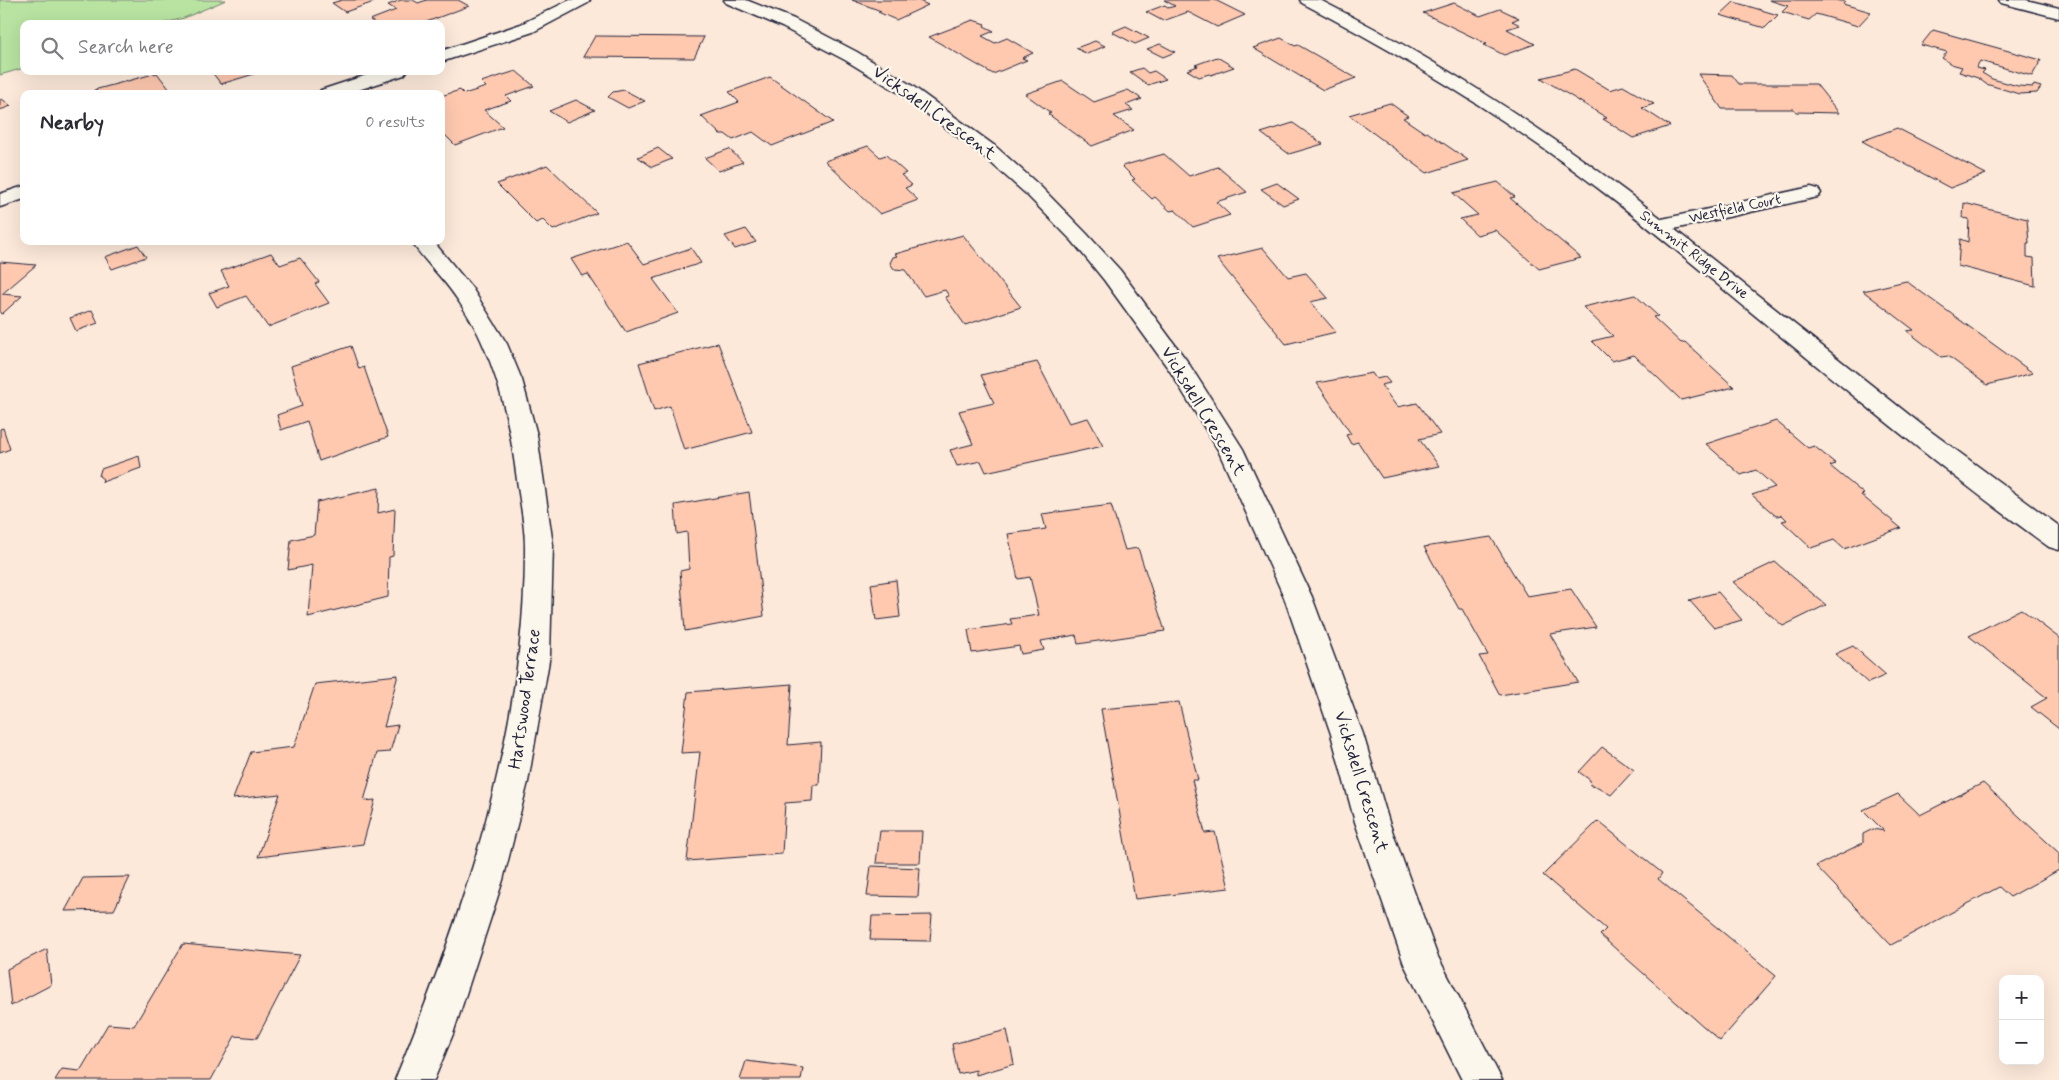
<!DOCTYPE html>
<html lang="en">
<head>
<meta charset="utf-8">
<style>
  body { margin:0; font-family:Mynerve,sans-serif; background:#f7f7f7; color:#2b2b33 }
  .controls { position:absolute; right:15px; bottom:15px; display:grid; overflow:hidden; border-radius:10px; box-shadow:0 5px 20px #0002 }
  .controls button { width:45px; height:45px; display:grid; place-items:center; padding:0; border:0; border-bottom:1px solid #e1e1e2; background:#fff; color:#2b2b33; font:25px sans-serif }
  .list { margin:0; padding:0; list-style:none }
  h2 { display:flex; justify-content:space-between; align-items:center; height:65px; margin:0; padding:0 20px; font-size:21px }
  h2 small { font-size:16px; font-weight:400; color:#7c7c81 }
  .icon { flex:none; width:28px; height:28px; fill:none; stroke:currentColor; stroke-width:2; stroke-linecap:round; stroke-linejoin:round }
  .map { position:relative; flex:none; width:2059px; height:1080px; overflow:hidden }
  .search { position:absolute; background:#fff; box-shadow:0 5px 20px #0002; left:20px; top:20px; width:425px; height:55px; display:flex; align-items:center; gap:12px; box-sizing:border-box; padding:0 18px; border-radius:10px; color:#7c7c81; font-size:19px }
  .panel { position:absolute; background:#fff; box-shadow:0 5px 20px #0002; left:20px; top:90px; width:425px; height:155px; border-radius:10px }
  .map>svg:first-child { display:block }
</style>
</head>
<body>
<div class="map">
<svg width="2059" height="1080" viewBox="0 0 2059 1080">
  <rect width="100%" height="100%" fill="#fce9da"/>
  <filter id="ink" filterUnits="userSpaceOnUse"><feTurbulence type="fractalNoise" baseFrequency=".02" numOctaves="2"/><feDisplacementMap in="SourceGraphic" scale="10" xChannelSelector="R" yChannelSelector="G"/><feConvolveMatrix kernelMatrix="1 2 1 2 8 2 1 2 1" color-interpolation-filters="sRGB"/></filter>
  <g filter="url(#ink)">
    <path fill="#b8e3a1" stroke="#6d826e" d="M 0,0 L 226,0 L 184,18 L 160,24 L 24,24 L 24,68 L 0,75 Z"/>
    <path fill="#ffc9b0" stroke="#22223b" d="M 342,0 L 371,0 L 374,2 L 345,12 L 332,3 Z
      M 401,0 L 413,0 L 418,3 L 427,0 L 458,0 L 469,6 L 421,24 L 376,24 L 370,20 L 396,10 L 388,5 Z
      M 852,0 L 917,0 L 928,5 L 896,20 L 878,12 L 881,11 Z
      M 1164,0 L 1215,0 L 1245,15 L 1217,27 L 1188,12 L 1163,21 L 1146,12 L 1165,5 L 1169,8 L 1175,6 Z
      M 1769,0 L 1836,0 L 1845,2 L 1843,4 L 1871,12 L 1858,26 L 1816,14 L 1809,20 L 1782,12 L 1788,6 Z
      M 1734,2 L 1778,15 L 1765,28 L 1720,15 Z
      M 1454,3 L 1480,16 L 1500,9 L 1519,18 L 1512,21 L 1520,25 L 1507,29 L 1535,44 L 1504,55 L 1484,45 L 1487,44 L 1423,13 Z
      M 973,20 L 985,24 L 984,26 L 994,31 L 982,36 L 995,43 L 1007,38 L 1033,53 L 1022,58 L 1027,60 L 993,74 L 929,37 Z
      M 1126,26 L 1149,38 L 1135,44 L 1112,32 Z
      M 1933,30 L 2041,60 L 2032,76 L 1980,61 L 1976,68 L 1985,70 L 1982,73 L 1992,79 L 2018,86 L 2033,87 L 2034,85 L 2041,87 L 2037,93 L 2019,94 L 1986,84 L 1978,78 L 1959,72 L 1962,67 L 1951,64 L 1942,58 L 1947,52 L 1921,45 Z
      M 595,36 L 704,37 L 694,58 L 583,57 Z
      M 1281,38 L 1295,46 L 1298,45 L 1356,78 L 1323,90 L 1253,48 Z
      M 1095,41 L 1105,46 L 1087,54 L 1076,48 Z
      M 1160,44 L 1175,52 L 1163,57 L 1147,49 Z
      M 1217,57 L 1234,67 L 1211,75 L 1209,74 L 1199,77 L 1187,70 L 1198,66 L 1195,65 Z
      M 1142,68 L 1148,73 L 1154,71 L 1166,79 L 1148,85 L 1130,72 Z
      M 1575,69 L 1610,90 L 1623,86 L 1654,104 L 1642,108 L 1670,126 L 1633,138 L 1603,119 L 1607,118 L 1541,78 Z
      M 211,71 L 257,71 L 253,73 L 254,74 L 221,84 Z
      M 516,71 L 534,86 L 506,96 L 511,101 L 484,110 L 503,127 L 455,145 L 441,131 L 441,96 L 460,90 L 464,94 L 486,87 L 481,82 Z
      M 157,73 L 173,94 L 89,94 L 95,92 L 94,90 Z
      M 1698,74 L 1732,75 L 1739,84 L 1816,84 L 1839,113 L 1796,112 L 1794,109 L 1722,109 Z
      M 770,77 L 833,122 L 772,146 L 753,132 L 733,140 L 725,134 L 720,134 L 701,116 L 739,102 L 729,92 Z
      M 1063,81 L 1094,102 L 1128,90 L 1142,99 L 1126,105 L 1133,110 L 1114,116 L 1134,130 L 1092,146 L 1048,114 L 1051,113 L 1025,94 Z
      M 624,90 L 645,101 L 628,108 L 608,97 L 613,92 Z
      M 2,99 L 11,106 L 0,110 L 0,100 Z
      M 576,100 L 595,110 L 567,122 L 549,111 Z
      M 1390,103 L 1408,116 L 1403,118 L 1425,133 L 1427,132 L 1468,160 L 1427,173 L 1349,115 Z
      M 1293,123 L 1323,144 L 1289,154 L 1261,133 Z
      M 1897,128 L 1986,174 L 1950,188 L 1862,141 Z
      M 868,146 L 880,157 L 886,155 L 906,173 L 901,175 L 912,185 L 905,188 L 918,200 L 880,214 L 825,161 Z
      M 658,148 L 672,159 L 652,167 L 638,157 Z
      M 729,149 L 743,162 L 719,171 L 705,158 Z
      M 1164,154 L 1189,176 L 1218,167 L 1247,192 L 1216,202 L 1230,215 L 1193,227 L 1175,210 L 1170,211 L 1155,197 L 1152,199 L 1132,180 L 1135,179 L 1122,166 Z
      M 547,165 L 597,213 L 553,230 L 543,220 L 536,223 L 497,184 Z
      M 1498,182 L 1515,197 L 1510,198 L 1581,258 L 1539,269 L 1495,230 L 1477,235 L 1460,219 L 1478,215 L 1453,193 Z
      M 1277,183 L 1299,199 L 1283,205 L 1261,189 Z
      M 1964,203 L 2027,219 L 2029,243 L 2027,243 L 2027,257 L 2034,258 L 2035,286 L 1958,266 L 1960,239 L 1968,242 L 1969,219 L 1963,218 Z
      M 746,229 L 756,242 L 735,249 L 725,236 Z
      M 963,235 L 1021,307 L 965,325 L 945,297 L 949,296 L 945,290 L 924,296 L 905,270 L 894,269 L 890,263 L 893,257 L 897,256 L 895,254 Z
      M 627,241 L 644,264 L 691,248 L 701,263 L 653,279 L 678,313 L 626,332 L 588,274 L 582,276 L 571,259 Z
      M 138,245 L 146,257 L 112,269 L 105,257 Z
      M 1263,248 L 1288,277 L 1306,273 L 1328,298 L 1310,302 L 1336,332 L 1286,344 L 1217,259 Z
      M 271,253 L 280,265 L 300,258 L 319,282 L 315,284 L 329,303 L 268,327 L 246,296 L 217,307 L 209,293 L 229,286 L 221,271 Z
      M 0,262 L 36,265 L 2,294 L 22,296 L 2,314 L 0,313 Z
      M 1906,281 L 2033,373 L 1987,385 L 1948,356 L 1941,357 L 1907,331 L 1914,330 L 1863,291 Z
      M 1635,295 L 1658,316 L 1653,317 L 1681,343 L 1685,342 L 1734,387 L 1681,400 L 1634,355 L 1612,361 L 1592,341 L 1613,336 L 1583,307 Z
      M 92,310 L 98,323 L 76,331 L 70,318 Z
      M 718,343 L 752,432 L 684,450 L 670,406 L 654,411 L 639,363 Z
      M 351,346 L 359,369 L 364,367 L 388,437 L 319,461 L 307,421 L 281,430 L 277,415 L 302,406 L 291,366 Z
      M 1037,362 L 1069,423 L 1088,418 L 1103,446 L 986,472 L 981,461 L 957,466 L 950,450 L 973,444 L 959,411 L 994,403 L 981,375 Z
      M 1372,373 L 1376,379 L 1385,377 L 1390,383 L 1381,385 L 1397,407 L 1417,403 L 1440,434 L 1419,439 L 1439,466 L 1382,478 L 1358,442 L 1351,444 L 1346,435 L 1351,434 L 1317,383 Z
      M 1776,421 L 1808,448 L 1814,446 L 1836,464 L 1830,466 L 1864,494 L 1861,495 L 1901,528 L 1844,549 L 1834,540 L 1811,548 L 1782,521 L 1787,520 L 1782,515 L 1776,516 L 1752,495 L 1775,487 L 1756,470 L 1741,475 L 1706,444 Z
      M 3,428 L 10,449 L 0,453 L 0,429 Z
      M 139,456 L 141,468 L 102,482 L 103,479 L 99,476 L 101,469 Z
      M 379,488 L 378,513 L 395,509 L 393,556 L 389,557 L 388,597 L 308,617 L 312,565 L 288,570 L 291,540 L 314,535 L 317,502 Z
      M 749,492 L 764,616 L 685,631 L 680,571 L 689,569 L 687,532 L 677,534 L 675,505 Z
      M 1111,505 L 1125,550 L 1138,548 L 1165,631 L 1078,644 L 1076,635 L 1041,641 L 1044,650 L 1021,654 L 1019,646 L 972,653 L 968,630 L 1012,624 L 1010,619 L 1039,615 L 1030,577 L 1018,579 L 1008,534 L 1046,529 L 1042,514 Z
      M 1491,537 L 1527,596 L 1571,589 L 1596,627 L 1550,634 L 1578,682 L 1500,695 L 1479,656 L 1488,655 L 1462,609 L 1459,609 L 1424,547 Z
      M 1775,562 L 1826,605 L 1783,626 L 1733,582 Z
      M 896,580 L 900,617 L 876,620 L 871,584 Z
      M 1718,592 L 1742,620 L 1714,628 L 1689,600 Z
      M 2021,609 L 2059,638 L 2059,729 L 2031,707 L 2047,698 L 1969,636 Z
      M 1853,646 L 1886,675 L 1868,683 L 1835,654 Z
      M 398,675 L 384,727 L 398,725 L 390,752 L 377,753 L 364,801 L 375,800 L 363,844 L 258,857 L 280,794 L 233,799 L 251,752 L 294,747 L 315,684 Z
      M 792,684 L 788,745 L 821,742 L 819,785 L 813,785 L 812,801 L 785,803 L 782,854 L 687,861 L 700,752 L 681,753 L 688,692 Z
      M 1179,702 L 1198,780 L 1192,780 L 1205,833 L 1215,832 L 1229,888 L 1135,899 L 1101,709 Z
      M 1602,747 L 1634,770 L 1611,795 L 1598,787 L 1591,786 L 1590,780 L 1579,772 Z
      M 1983,783 L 2059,853 L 2059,870 L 2010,897 L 1999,887 L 1891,945 L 1816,866 L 1863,843 L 1863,834 L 1873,829 L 1884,831 L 1863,810 L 1898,794 L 1920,815 Z
      M 1598,821 L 1662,873 L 1658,879 L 1776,976 L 1720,1041 L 1600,935 L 1606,929 L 1543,875 Z
      M 880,831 L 922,831 L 920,863 L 876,863 Z
      M 871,866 L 920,868 L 918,897 L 867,896 Z
      M 130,877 L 114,910 L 65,911 L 83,878 Z
      M 932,915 L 930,941 L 870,940 L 872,916 Z
      M 183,944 L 300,955 L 257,1038 L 235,1036 L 211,1080 L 55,1080 L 62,1069 L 80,1071 L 108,1024 L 134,1026 Z
      M 47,949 L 51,985 L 11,1006 L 7,969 Z
      M 1007,1030 L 1014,1064 L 976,1075 L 976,1070 L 958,1074 L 952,1044 Z
      M 746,1061 L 803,1068 L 801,1080 L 740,1080 Z"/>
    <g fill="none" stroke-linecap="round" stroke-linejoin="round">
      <defs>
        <path id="street" d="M 570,0 L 590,0 L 588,3 L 533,32 L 441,62 L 441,51 L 521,24 Z
          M 724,0 L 746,0 L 794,19 L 857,52 L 911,85 L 995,146 L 1040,186 L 1087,234 L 1120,270 L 1187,361 L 1243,449 L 1312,597 L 1363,734 L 1389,822 L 1437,955 L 1502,1080 L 1462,1080 L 1404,964 L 1355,822 L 1331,734 L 1284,597 L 1218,450 L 1170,371 L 1104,280 L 1073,242 L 1026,194 L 981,154 L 899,93 L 845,60 L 782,27 L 726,3 Z
          M 1300,0 L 1320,0 C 1442,62 1555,135 1662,219 L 1811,187 L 1818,189 L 1821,193 L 1818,197 L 1674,229 L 1922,425 L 2059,526 L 2059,550 L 2049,547 C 1945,472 1846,390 1746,308 C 1690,262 1634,214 1575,171 C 1489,108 1398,53 1302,3 Z
          M 379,71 L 407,71 L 404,75 L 346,94 L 318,94 L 321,90 Z
          M 24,186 L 24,199 L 0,207 L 0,194 Z
          M 411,241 L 433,241 L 472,288 L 507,344 L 522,380 L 537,435 L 553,545 L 550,655 L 528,782 L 503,880 L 453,1034 L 434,1080 L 395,1080 C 464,912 526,731 525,547 C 525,525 520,502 517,480 C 511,434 503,390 484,347 C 477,329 462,305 450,289 C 438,273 422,258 411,241 Z"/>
        <path id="highway" d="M 1999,0 L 2026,0 L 2059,8 L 2059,18 L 2001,3 Z"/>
      </defs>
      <use href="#street" stroke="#22223b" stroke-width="3"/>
      <use href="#highway" stroke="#22223b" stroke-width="3"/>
      <use href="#street" fill="#fbf7ec" fill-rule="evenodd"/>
      <use href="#highway" fill="#fbf7ec" fill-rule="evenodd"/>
    </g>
  </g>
  <g text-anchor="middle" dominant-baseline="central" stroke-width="4.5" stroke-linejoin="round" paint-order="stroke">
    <g font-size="15" fill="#22223b" stroke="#fbf7ec">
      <text transform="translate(1735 209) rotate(-12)">Westfield Court</text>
      <text transform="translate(1694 255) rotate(38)">Summit Ridge Drive</text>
    </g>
    <g font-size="18" fill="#22223b" stroke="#fbf7ec">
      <text transform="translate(934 113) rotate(36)">Vicksdell Crescent</text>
      <text transform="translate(1203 411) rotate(59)">Vicksdell Crescent</text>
      <text transform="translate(525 699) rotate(-82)">Hartswood Terrace</text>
      <text transform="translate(1361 782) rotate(73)">Vicksdell Crescent</text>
    </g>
  </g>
</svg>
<div class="controls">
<button>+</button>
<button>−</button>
</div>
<div class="search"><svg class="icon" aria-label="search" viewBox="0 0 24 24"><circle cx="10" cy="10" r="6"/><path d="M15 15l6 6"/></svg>Search here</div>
<section class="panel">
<h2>Nearby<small>0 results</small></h2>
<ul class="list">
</ul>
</section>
</div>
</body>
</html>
